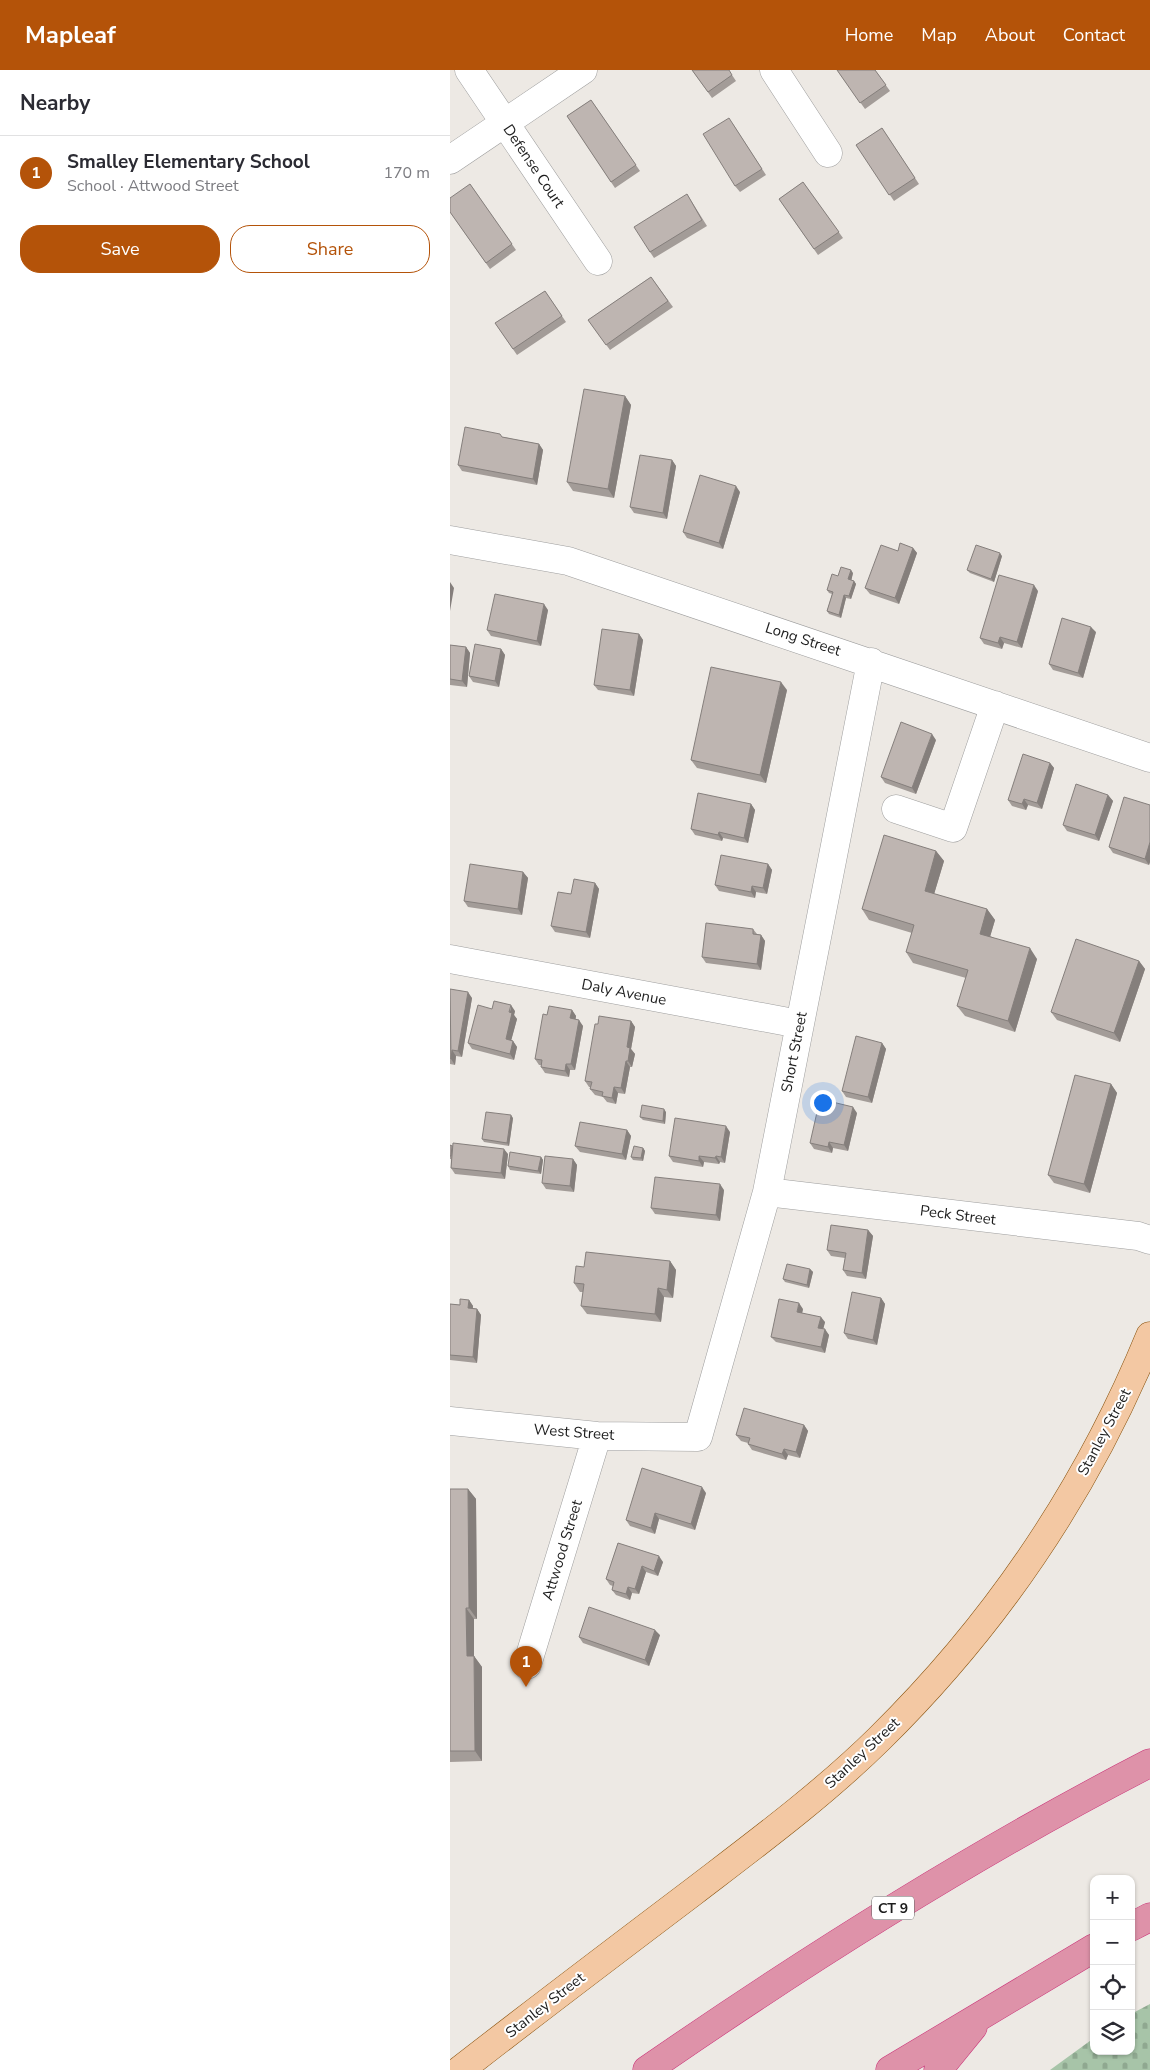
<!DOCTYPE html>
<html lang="en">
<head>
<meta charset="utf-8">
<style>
  body { margin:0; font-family:"Nunito Sans",sans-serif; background:#f7f7f7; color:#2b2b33 }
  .controls { position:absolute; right:15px; bottom:15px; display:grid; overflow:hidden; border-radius:10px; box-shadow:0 1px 4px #0004 }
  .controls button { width:45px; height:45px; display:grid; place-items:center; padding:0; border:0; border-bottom:1px solid #e1e1e2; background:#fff; color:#2b2b33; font:25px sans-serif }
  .you { position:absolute; left:372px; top:1032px; width:18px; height:18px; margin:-12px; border:4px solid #fff; border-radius:50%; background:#1a73e8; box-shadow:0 0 0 8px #1a73e833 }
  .badge { display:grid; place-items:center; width:32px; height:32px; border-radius:50%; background:#b45309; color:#fff; font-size:16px; font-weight:700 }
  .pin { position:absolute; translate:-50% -41px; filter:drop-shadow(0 1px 2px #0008) }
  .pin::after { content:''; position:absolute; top:26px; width:18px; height:15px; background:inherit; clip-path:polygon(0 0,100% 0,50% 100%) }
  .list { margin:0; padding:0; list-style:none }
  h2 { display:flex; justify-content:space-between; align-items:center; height:65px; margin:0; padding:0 20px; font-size:21px }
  h2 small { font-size:16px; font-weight:400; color:#7c7c81 }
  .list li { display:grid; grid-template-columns:32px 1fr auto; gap:15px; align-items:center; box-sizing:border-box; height:75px; padding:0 20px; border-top:1px solid #e1e1e2 }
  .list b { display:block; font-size:19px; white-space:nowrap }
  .list p { margin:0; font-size:16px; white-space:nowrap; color:#7c7c81 }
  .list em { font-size:16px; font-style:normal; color:#7c7c81 }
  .actions { display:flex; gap:10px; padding:15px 20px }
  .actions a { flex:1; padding:11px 0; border:1px solid #b45309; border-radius:20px; text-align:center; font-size:18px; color:#b45309 }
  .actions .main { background:#b45309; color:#fff }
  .icon { flex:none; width:28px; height:28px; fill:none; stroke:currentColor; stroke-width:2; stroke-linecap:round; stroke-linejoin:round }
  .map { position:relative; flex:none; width:700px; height:2000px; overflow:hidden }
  header { display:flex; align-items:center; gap:30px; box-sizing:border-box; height:70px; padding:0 25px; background:#b45309; color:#fff }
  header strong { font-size:24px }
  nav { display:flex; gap:28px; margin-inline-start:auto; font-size:18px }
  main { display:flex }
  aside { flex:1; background:#fff }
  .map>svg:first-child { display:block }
</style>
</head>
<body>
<header>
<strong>Mapleaf</strong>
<nav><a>Home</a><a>Map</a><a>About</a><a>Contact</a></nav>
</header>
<main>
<aside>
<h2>Nearby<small></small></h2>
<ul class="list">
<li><span class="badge">1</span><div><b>Smalley Elementary School</b><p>School · Attwood Street</p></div><em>170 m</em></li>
</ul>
<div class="actions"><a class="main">Save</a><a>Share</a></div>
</aside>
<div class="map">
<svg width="700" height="2000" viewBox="0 0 700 2000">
  <defs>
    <pattern id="cemetery-stones" width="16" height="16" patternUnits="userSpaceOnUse" patternTransform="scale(1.25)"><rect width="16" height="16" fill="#a7c4a8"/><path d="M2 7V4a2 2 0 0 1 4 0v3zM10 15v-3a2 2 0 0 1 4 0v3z" fill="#8fa890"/></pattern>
  </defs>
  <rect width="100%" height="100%" fill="#ede9e4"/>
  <path fill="url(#cemetery-stones)" d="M 700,1934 L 700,2000 L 600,2000 L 644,1968 L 644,1981 L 681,1981 L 681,1944 Z"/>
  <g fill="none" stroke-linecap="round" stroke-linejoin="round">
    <defs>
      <path id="minor" d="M 19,0 L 148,191
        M 324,0 L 378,83
        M 0,90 L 133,0
        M 0,470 L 118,491 L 700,688
        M 446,739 L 503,758 L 545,635
        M 0,889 L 349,954
        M 317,1122 L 688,1166 L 700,1170
        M 0,1351 L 147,1366 L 248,1367 L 317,1122 L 421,592
        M 77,1595 L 147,1366"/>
      <path id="major" d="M 10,2000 C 87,1940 165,1881 243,1822 C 307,1773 372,1725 429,1669 C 546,1554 638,1417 700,1266"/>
      <path id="highway" d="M 681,1857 L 700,1847
        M 197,2000 C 359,1888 525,1783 700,1693
        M 440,2000 L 644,1878
        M 488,2000 L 523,1957"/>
    </defs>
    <use href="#minor" stroke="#9e9e9e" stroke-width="29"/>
    <use href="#major" stroke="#89520d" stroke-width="29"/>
    <use href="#highway" stroke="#c93378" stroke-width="29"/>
    <use href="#minor" stroke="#fff" stroke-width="28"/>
    <use href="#major" stroke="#f3c8a3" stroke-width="28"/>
    <use href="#highway" stroke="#de92a9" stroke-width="28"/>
  </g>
  <path fill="#a39c98" d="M 242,0 L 282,5 L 286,11 L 262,28 Z
    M 387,0 L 425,0 L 440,21 L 415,39 Z
    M 141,30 L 190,101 L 165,118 L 117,46 Z
    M 283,54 L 316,105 L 290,122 L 285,116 Z
    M 432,58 L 469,114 L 444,131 L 406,75 Z
    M 353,112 L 393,168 L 368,185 L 329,129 Z
    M 20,114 L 66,180 L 40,199 L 0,142 Z
    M 237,124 L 257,156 L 204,188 L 200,182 Z
    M 201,207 L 223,237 L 160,280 L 138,250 Z
    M 95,221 L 116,252 L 67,285 L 45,253 Z
    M 175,326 L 181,335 L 164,428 L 123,421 L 117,412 Z
    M 53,367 L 89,374 L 93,380 L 87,415 L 12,401 L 8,395 Z
    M 222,390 L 226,396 L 217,449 L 184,443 L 180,437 Z
    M 290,422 L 273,479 L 237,468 L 233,462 Z
    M 463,478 L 467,483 L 449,534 L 420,524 L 415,518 L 448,481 Z
    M 552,486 L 544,512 L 520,503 L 517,500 Z
    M 403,503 L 401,510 L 404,511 L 406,514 L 401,529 L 396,528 L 391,548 L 379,544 L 377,541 L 382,524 L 379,523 L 377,520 Z
    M 588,521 L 572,578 L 554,573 L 552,579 L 534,574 L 530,568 Z
    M 98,540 L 91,576 L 41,566 L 37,560 Z
    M 646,562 L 633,608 L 603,600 L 599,594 Z
    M 189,564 L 193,570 L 184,626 L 148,620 L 144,615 Z
    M 0,575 L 16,577 L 20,583 L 17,617 L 0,615 Z
    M 51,579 L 55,585 L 49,617 L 23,612 L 19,606 Z
    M 337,620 L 316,713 L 247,698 L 241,690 Z
    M 486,670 L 466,724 L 435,713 L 431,707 Z
    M 600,693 L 604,698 L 592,739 L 578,735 L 576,740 L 562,736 L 558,730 Z
    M 658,725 L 663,731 L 649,771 L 617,761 L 613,755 Z
    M 301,734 L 305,740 L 298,773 L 273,768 L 272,771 L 245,765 L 241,759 Z
    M 700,735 L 700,792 L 699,795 L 663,783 L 659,777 Z
    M 486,781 L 494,791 L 484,824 L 537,839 L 545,850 L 540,866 L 587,889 L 565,962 L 515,946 L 507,936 L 516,908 L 463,893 L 456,882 L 462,863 L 419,850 L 412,839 Z
    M 318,794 L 322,800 L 317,824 L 306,822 L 305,828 L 269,821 L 265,815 Z
    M 73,802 L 78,808 L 72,845 L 18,837 L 14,831 Z
    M 145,813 L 149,819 L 140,868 L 105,862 L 101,856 L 121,824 Z
    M 303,859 L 307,864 L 311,865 L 315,871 L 311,900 L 256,893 L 252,887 Z
    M 689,891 L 695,899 L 670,972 L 607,950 L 601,942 Z
    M 0,919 L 22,928 L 12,987 L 6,986 L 5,995 L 0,994 Z
    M 42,939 L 65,941 L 64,945 L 67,949 L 61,970 L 63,971 L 67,977 L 64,990 L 22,979 L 18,973 Z
    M 122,940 L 126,946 L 125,949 L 133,956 L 125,1000 L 120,1000 L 119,1007 L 95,1003 L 91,997 L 91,995 L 89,995 L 85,989 L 97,945 Z
    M 181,951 L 185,957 L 181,979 L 185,984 L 182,997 L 180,997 L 175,1024 L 168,1023 L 166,1034 L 157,1032 L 153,1027 L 145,1025 L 140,1019 L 141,1017 L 139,1017 L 135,1011 Z
    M 432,973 L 436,979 L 422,1033 L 396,1027 L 392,1021 Z
    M 661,1014 L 667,1023 L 640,1123 L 604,1113 L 598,1105 Z
    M 216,1042 L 215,1054 L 193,1050 L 190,1047 Z
    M 407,1043 L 398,1081 L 383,1078 L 382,1083 L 364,1079 L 360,1073 Z
    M 63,1048 L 59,1076 L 34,1072 L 32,1069 Z
    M 177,1060 L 181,1066 L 176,1090 L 130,1082 L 125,1076 Z
    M 280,1062 L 275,1093 L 270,1092 L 269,1094 L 254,1092 L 253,1097 L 223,1092 L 219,1086 Z
    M 0,1075 L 58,1084 L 55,1109 L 5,1104 L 1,1098 L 1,1089 L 0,1089 Z
    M 193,1078 L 195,1081 L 193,1091 L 183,1090 L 181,1087 Z
    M 91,1087 L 93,1090 L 91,1104 L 60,1100 L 58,1096 Z
    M 123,1089 L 127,1095 L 124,1122 L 96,1119 L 92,1113 Z
    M 274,1120 L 270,1151 L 205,1144 L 201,1138 Z
    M 418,1160 L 423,1166 L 416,1209 L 397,1206 L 393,1200 L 395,1188 L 381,1186 L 377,1180 Z
    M 220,1191 L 226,1200 L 223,1228 L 214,1227 L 211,1252 L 137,1244 L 131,1236 L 133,1222 L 130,1222 L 124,1213 L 134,1197 Z
    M 360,1199 L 363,1202 L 359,1218 L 335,1212 L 333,1209 Z
    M 431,1228 L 435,1234 L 427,1275 L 398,1269 L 394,1263 Z
    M 19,1230 L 23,1236 L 23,1238 L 27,1239 L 31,1245 L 27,1293 L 0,1290 L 0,1234 L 10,1235 Z
    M 353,1239 L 352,1243 L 375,1252 L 373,1259 L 379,1265 L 375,1283 L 326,1272 L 321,1267 Z
    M 354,1355 L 358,1361 L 350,1388 L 338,1385 L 336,1390 L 302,1380 L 298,1374 L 298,1373 L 291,1371 L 286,1365 Z
    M 0,1419 L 18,1419 L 26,1429 L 27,1549 L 24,1549 L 24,1586 L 32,1597 L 32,1691 L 0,1692 Z
    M 256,1423 L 245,1460 L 209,1449 L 205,1464 L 180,1456 L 176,1450 Z
    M 168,1473 L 213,1492 L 208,1506 L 196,1502 L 189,1524 L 182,1523 L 180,1530 L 166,1525 L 162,1520 L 163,1516 L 160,1515 L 156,1509 Z
    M 210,1565 L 199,1596 L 133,1573 L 129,1567 Z"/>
  <path fill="#857f7c" d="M 175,326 L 181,335 L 164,428 L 158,419 Z
    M 89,374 L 93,380 L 87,415 L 83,409 Z
    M 222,390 L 226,396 L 217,449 L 213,443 Z
    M 286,416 L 290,422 L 273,479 L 269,473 Z
    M 463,478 L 467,483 L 449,534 L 445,528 Z
    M 550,483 L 552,486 L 544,512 L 541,509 Z
    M 401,500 L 403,503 L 401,512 L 398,509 Z
    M 404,511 L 406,514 L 401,529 L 399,526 Z
    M 0,512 L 4,518 L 0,541 Z
    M 584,515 L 588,521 L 572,578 L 567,572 Z
    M 394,525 L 396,528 L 391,548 L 389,545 Z
    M 94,534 L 98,540 L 91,576 L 87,571 Z
    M 641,557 L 646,562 L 633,608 L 628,603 Z
    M 189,564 L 193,570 L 184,626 L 180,620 Z
    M 550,567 L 554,573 L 552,579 L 548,573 Z
    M 16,577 L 20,583 L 17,617 L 12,611 Z
    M 51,579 L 55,585 L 49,617 L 45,611 Z
    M 331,612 L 337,620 L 316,713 L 310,705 Z
    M 482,664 L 486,670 L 466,724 L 462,718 Z
    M 600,693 L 604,698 L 592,739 L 587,733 Z
    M 658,725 L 663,731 L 649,771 L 645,765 Z
    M 574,729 L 578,735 L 576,740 L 572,734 Z
    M 301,734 L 305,740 L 298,773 L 294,768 Z
    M 269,762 L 273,768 L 272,771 L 268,765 Z
    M 700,772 L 700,792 L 699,795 L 695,789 Z
    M 486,781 L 494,791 L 482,831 L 475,821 Z
    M 318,794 L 322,800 L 317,824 L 313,818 Z
    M 73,802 L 78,808 L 72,845 L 68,839 Z
    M 145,813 L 149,819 L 140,868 L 136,862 Z
    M 302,816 L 306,822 L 305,828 L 301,822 Z
    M 537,839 L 545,850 L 538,874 L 530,864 Z
    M 311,865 L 315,871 L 311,900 L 307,894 Z
    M 580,878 L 587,889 L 565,962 L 558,951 Z
    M 689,891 L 695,899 L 670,972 L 664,963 Z
    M 18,922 L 22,928 L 12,987 L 8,981 Z
    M 61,935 L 65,941 L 64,945 L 67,949 L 60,975 L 56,969 Z
    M 122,940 L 126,946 L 125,954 L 120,948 Z
    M 129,950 L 133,956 L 125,1000 L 121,994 Z
    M 181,951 L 185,957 L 181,979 L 185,984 L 182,997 L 178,991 L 177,977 Z
    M 63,971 L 67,977 L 64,990 L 60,984 Z
    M 432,973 L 436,979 L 422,1033 L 418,1027 Z
    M 2,980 L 6,986 L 5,995 L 1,989 Z
    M 176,991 L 180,997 L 175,1024 L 171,1018 Z
    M 116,994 L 120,1000 L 119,1007 L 115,1001 Z
    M 661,1014 L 667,1023 L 640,1123 L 634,1114 Z
    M 164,1017 L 168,1023 L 166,1034 L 162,1028 Z
    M 403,1037 L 407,1043 L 398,1081 L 394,1075 Z
    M 214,1039 L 216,1042 L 215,1054 L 213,1051 Z
    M 61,1045 L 63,1048 L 59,1076 L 57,1073 Z
    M 276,1056 L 280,1062 L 275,1093 L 271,1087 Z
    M 177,1060 L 181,1066 L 176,1090 L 172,1084 Z
    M 379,1072 L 383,1078 L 382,1083 L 378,1077 Z
    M 193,1078 L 195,1081 L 193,1091 L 191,1088 Z
    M 54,1079 L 58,1084 L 55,1109 L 51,1103 Z
    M 249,1086 L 254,1092 L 253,1097 L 249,1091 Z
    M 266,1086 L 270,1092 L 269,1094 L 265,1088 Z
    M 91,1087 L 93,1090 L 91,1104 L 88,1101 Z
    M 123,1089 L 127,1095 L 124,1122 L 120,1116 Z
    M 270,1114 L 274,1120 L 270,1151 L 266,1145 Z
    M 418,1160 L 423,1166 L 416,1209 L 412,1203 Z
    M 220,1191 L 226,1200 L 223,1228 L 217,1220 Z
    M 360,1199 L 363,1202 L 359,1218 L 357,1215 Z
    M 208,1218 L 214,1227 L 211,1252 L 205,1244 Z
    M 431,1228 L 435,1234 L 427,1275 L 423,1270 Z
    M 19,1230 L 23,1236 L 22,1243 L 18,1238 Z
    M 349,1233 L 353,1239 L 351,1248 L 347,1242 Z
    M 27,1239 L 31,1245 L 27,1293 L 23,1287 Z
    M 371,1247 L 375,1252 L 372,1264 L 368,1258 Z
    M 375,1259 L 379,1265 L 375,1283 L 371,1277 Z
    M 354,1355 L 358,1361 L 350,1388 L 346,1382 Z
    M 334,1379 L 338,1385 L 336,1390 L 332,1384 Z
    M 252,1417 L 256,1423 L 245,1460 L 241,1454 Z
    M 18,1419 L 26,1429 L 27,1549 L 19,1538 Z
    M 205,1443 L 209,1449 L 205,1464 L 201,1458 Z
    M 209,1486 L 213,1492 L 208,1506 L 204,1501 Z
    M 192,1496 L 196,1502 L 189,1524 L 185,1519 Z
    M 178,1517 L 182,1523 L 180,1530 L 176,1524 Z
    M 16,1538 L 24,1549 L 24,1597 L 17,1586 Z
    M 205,1560 L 210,1565 L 199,1596 L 195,1590 Z
    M 24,1586 L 32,1597 L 32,1691 L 25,1681 Z"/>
  <path fill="#beb5b1" stroke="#857f7c" d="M 242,0 L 279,0 L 282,5 L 258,22 Z
    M 387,0 L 425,0 L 436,15 L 410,33 Z
    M 141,30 L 186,95 L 161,112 L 117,46 Z
    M 279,48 L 312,99 L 285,116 L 253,64 Z
    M 432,58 L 465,108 L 439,125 L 406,75 Z
    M 353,112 L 389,162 L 364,179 L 329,129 Z
    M 20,114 L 62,174 L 36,193 L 0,142 L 0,128 Z
    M 237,124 L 252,150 L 200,182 L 184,157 Z
    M 201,207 L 218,231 L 156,275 L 138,250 Z
    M 95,221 L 112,246 L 63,279 L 45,253 Z
    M 134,319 L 175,326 L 158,419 L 117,412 Z
    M 15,357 L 50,364 L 52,367 L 89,374 L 83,409 L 8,395 Z
    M 190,385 L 222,390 L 213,443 L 180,437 Z
    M 250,405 L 286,416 L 269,473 L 233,462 Z
    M 450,473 L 463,478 L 445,528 L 415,518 L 431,475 L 448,481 Z
    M 526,475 L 550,483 L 541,509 L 517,500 Z
    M 391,497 L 401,500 L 398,509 L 404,511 L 399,526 L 394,525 L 389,545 L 377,541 L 383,522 L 377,520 L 382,504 L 388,506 Z
    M 549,505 L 584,515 L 567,572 L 550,567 L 548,573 L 530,568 Z
    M 45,524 L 94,534 L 87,571 L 37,560 Z
    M 612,548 L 641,557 L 628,603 L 599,594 Z
    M 152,559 L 189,564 L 180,620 L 144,615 Z
    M 25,574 L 51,579 L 45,611 L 19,606 Z
    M 0,575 L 16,577 L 12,611 L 0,609 Z
    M 261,597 L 331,612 L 310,705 L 241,690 Z
    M 451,652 L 482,664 L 462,718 L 431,707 Z
    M 573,684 L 600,693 L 587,733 L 574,729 L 572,734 L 558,730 Z
    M 626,714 L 658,725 L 645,765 L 613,755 Z
    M 248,723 L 301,734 L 294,768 L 269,762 L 268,765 L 241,759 Z
    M 674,727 L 700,735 L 700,772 L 695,789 L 659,777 Z
    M 434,765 L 486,781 L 475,821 L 537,839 L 530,864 L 580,878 L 558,951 L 507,936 L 518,900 L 456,882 L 464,855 L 412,839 Z
    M 271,785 L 318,794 L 313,818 L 302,816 L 301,822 L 265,815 Z
    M 20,794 L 73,802 L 68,839 L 14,831 Z
    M 124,809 L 145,813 L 136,862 L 101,856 L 108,822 L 121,824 Z
    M 256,853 L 303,859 L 303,864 L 311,865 L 307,894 L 252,887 Z
    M 626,869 L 689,891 L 664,963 L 601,942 Z
    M 0,919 L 18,922 L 8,981 L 2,980 L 1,989 Z
    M 44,931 L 61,935 L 59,942 L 62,943 L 56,969 L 63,971 L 60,984 L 18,973 L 28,935 L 42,939 Z
    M 99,936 L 122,940 L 120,948 L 129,950 L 121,994 L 116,994 L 115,1001 L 91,997 L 92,990 L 85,989 L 93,944 L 97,945 Z
    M 149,946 L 181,951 L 177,977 L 180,978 L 178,991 L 176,991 L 171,1018 L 164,1017 L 162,1028 L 152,1026 L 153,1022 L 140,1019 L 142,1012 L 135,1011 L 145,954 L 148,954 Z
    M 406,966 L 432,973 L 418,1027 L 392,1021 Z
    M 625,1005 L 661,1014 L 634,1114 L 598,1105 Z
    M 370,1029 L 403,1037 L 394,1075 L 379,1072 L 378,1077 L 360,1073 Z
    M 192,1035 L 214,1039 L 213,1051 L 190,1047 Z
    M 36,1042 L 61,1045 L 57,1073 L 32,1069 Z
    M 225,1048 L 276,1056 L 271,1087 L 266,1086 L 265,1088 L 249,1086 L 249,1091 L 219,1086 Z
    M 130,1052 L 177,1060 L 172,1084 L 125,1076 Z
    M 3,1073 L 54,1079 L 51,1103 L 1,1098 Z
    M 0,1075 L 2,1076 L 1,1086 L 0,1086 Z
    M 184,1076 L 193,1078 L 191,1088 L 181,1087 Z
    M 60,1082 L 91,1087 L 88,1101 L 58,1096 Z
    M 95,1086 L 123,1089 L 120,1116 L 92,1113 Z
    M 205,1107 L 270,1114 L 266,1145 L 201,1138 Z
    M 381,1155 L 418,1160 L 412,1203 L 393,1200 L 396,1183 L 377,1180 Z
    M 136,1182 L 220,1191 L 217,1220 L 208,1218 L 205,1244 L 131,1236 L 134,1214 L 124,1213 L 126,1196 L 134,1197 Z
    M 337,1194 L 360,1199 L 357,1215 L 333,1209 Z
    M 402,1222 L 431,1228 L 423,1270 L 394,1263 Z
    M 10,1229 L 19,1230 L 18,1238 L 27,1239 L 23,1287 L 0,1285 L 0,1234 L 10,1235 Z
    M 329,1229 L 349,1233 L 347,1242 L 371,1247 L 368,1258 L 375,1259 L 371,1277 L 321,1267 Z
    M 294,1338 L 354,1355 L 346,1382 L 334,1379 L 332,1384 L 298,1374 L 300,1368 L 286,1365 Z
    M 192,1398 L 252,1417 L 241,1454 L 205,1443 L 201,1458 L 176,1450 Z
    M 0,1419 L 18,1419 L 19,1538 L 16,1538 L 17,1586 L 24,1586 L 25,1681 L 0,1681 Z
    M 168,1473 L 209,1486 L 204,1501 L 192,1496 L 185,1519 L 178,1517 L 176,1524 L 162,1520 L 164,1512 L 156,1509 Z
    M 139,1537 L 205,1560 L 195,1590 L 129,1567 Z"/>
  <g text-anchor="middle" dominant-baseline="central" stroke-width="4" stroke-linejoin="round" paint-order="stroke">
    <rect fill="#fff" stroke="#616161" stroke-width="1" x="422" y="1826.5" width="42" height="23" rx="4"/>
    <g font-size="14" font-weight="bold" fill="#1d1d1d">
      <text x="443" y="1838">CT 9</text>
    </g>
    <g font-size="15" fill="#1d1d1d" stroke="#fff">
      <text transform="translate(84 96) rotate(56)">Defense Court</text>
      <text transform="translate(353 569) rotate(18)">Long Street</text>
      <text transform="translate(174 922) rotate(11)">Daly Avenue</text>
      <text transform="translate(344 982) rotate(-79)">Short Street</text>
      <text transform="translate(508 1145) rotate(7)">Peck Street</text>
      <text transform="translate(124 1362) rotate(4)">West Street</text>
      <text transform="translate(654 1362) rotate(-62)">Stanley Street</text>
      <text transform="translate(112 1480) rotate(-73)">Attwood Street</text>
      <text transform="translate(412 1683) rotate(-43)">Stanley Street</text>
      <text transform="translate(95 1935) rotate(-38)">Stanley Street</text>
    </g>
  </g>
</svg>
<div class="controls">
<button>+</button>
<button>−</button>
<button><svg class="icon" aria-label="locate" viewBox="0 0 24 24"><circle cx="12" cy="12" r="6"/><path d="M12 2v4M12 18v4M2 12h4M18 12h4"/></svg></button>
<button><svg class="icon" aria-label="layers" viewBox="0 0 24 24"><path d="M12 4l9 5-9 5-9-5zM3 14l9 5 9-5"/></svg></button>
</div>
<div class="you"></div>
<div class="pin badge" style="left:76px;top:1617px">1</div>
</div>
</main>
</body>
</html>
